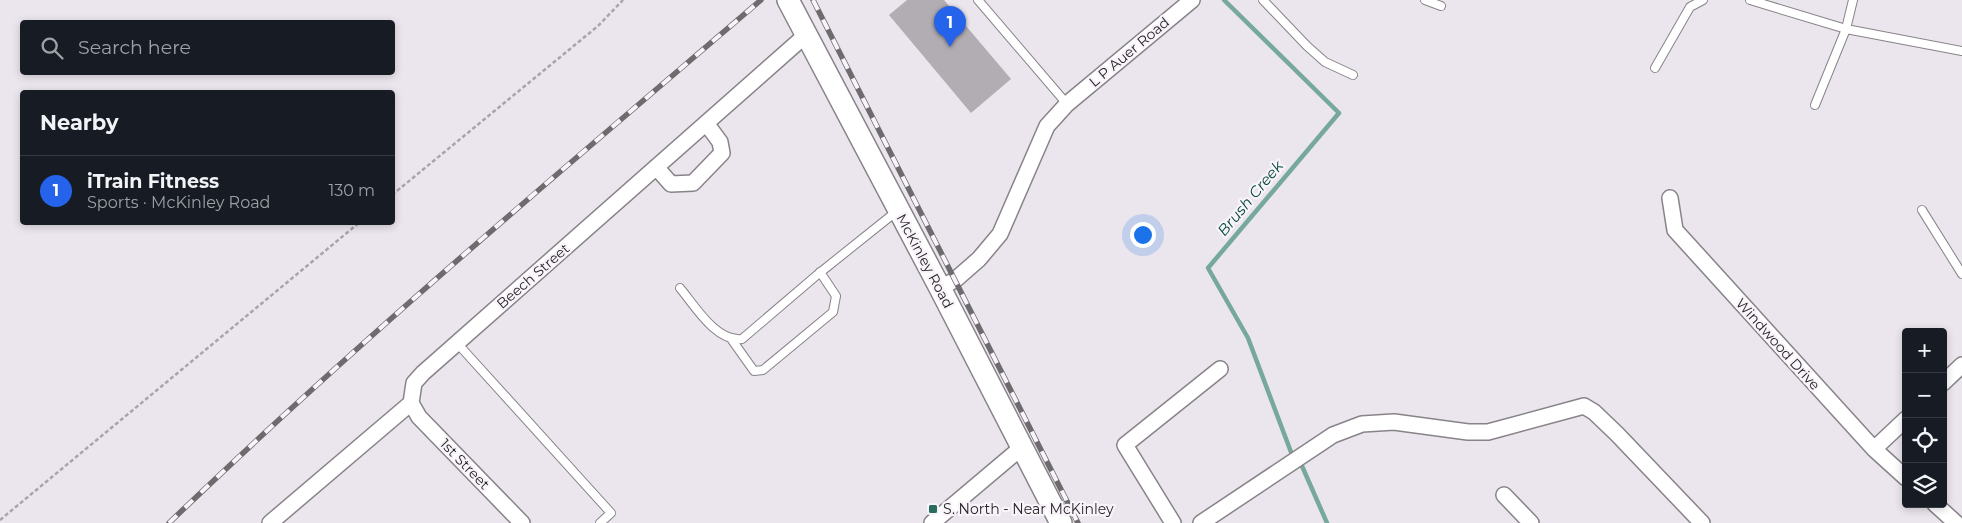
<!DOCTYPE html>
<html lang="en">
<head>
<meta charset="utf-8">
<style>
  body { margin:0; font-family:Montserrat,sans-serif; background:#20242c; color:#f1f3f6 }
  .controls { position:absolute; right:15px; bottom:15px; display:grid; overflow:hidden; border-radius:5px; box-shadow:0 2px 8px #0003 }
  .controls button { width:45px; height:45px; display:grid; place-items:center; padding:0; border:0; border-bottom:1px solid #363941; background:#171b24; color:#f1f3f6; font:25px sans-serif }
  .you { position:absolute; left:1142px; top:234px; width:18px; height:18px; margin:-12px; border:4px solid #fff; border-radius:50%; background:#1a73e8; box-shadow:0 0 0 8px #1a73e833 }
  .badge { display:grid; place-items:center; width:32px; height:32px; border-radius:50%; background:#2563eb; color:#fff; font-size:16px; font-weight:700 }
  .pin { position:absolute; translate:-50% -41px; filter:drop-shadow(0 1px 2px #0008) }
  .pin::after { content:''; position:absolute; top:26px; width:18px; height:15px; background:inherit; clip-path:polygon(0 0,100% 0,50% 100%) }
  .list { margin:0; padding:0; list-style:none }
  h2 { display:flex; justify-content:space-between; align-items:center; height:65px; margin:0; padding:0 20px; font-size:21px }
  h2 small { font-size:16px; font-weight:400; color:#9ea1a6 }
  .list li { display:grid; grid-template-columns:32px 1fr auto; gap:15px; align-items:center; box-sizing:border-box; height:70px; padding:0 20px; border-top:1px solid #363941 }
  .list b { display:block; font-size:19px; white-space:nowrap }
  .list p { margin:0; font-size:16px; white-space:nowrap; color:#9ea1a6 }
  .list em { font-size:16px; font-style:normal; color:#9ea1a6 }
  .icon { flex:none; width:28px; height:28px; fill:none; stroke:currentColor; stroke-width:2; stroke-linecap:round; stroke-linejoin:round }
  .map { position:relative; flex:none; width:1962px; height:523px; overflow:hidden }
  .search { position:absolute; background:#171b24; box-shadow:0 2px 8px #0003; left:20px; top:20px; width:375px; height:55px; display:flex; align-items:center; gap:12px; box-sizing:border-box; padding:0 18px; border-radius:5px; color:#9ea1a6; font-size:19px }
  .panel { position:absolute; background:#171b24; box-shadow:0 2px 8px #0003; left:20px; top:90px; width:375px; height:135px; border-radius:5px }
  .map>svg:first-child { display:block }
</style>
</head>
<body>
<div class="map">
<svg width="1962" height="523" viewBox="0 0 1962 523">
  <rect width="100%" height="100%" fill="#ebe6ed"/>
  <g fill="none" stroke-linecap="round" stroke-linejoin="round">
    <path stroke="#77a89d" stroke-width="4.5" d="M 1224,0 L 1339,113 L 1208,268 L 1248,338 L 1291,452
      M 1302,466 L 1327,523"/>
  </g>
  <path fill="#b2adb3" d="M 907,0 L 944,0 L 1011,79 L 971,113 L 889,15 Z"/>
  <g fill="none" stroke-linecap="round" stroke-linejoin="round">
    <defs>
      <path id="lane" d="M 978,0 L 1067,104
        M 1263,0 L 1307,46 L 1325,62 L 1353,75
        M 1425,0 L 1441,6
        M 1750,0 L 1846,29 L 1962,51
        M 1655,68 L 1690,7 L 1703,0
        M 1815,105 L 1846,29 L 1853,0
        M 1922,210 L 1962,274
        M 680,288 C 695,306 716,342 742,339 L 817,275 L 897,211
        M 732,340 L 754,371 L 763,370 L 833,312 L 836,296 L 820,272
        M 457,343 L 611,513 L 600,523"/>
      <path id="street" d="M 656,167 L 671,184 L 693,183 L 722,153 L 720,142 L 706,123
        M 1670,198 L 1675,230 L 1874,449 L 1906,478
        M 940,288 L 955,280 L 979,259 L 1000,234 L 1047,126 L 1067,104 L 1192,0
        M 1943,383 L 1962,365
        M 411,403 L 419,417 L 522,523
        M 1874,449 L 1906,419
        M 1504,495 L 1531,523
        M 1935,504 L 1956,523
        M 270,523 L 411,403 L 414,383 L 423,373 L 807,34
        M 932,523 L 1021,448
        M 1173,523 L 1125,445 L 1220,369
        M 1201,523 L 1333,435 L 1362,424 L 1394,422 L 1468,432 L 1488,432 L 1584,406 L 1594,412 L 1617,434 L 1702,523"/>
      <path id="secondary" d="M 788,0 L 940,288 L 1061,523"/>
    </defs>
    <use href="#lane" stroke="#888389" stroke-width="10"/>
    <use href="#street" stroke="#888389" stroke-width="18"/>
    <use href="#secondary" stroke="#888389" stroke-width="24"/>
    <path stroke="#a8a4a9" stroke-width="2.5" stroke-dasharray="4 2.5" stroke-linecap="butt" d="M 392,195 L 598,26 L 623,0
      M 0,520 L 360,222"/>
    <use href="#lane" stroke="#fff" stroke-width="8"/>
    <use href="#street" stroke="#fff" stroke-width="15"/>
    <use href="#secondary" stroke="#fff" stroke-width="21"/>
    <defs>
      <path id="rail" d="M 813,0 L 1078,523
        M 169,523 C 359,340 561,171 761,0"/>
    </defs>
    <use href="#rail" stroke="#6e6b6f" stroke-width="5.5"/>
    <use href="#rail" stroke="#f9f3fa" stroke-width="4" stroke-dasharray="11" stroke-linecap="butt"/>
  </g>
  <rect fill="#296d60" stroke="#f9f3fa" stroke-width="2" x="928" y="504" width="10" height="10" rx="2.5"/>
  <g text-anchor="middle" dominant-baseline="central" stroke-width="4.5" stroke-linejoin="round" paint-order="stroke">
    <g font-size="14" fill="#272528" stroke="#f9f3fa">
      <text transform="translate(1129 52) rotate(-40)">L P Auer Road</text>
      <text transform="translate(925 261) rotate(62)">McKinley Road</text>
      <text transform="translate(533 276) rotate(-41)">Beech Street</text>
      <text transform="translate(1778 344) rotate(48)">Windwood Drive</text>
      <text transform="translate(465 464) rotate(46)">1st Street</text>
    </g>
    <g font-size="14" fill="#272528" stroke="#f9f3fa" text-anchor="start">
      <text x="943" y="509">S. North - Near McKinley</text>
    </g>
    <g font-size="15" font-style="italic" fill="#00493e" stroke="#f9f3fa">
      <text transform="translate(1250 198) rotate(-50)">Brush Creek</text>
    </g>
  </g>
</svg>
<div class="controls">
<button>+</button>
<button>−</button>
<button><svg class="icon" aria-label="locate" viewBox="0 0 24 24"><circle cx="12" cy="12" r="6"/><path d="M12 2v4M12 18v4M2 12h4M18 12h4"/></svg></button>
<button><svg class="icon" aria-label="layers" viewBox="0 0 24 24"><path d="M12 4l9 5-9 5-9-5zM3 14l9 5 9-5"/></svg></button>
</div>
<div class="you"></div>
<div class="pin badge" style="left:950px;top:47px">1</div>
<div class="search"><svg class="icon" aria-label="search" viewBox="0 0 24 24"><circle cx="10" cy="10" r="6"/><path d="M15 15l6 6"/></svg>Search here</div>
<section class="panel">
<h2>Nearby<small></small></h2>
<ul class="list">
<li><span class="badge">1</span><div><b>iTrain Fitness</b><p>Sports · McKinley Road</p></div><em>130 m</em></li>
</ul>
</section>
</div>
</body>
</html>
